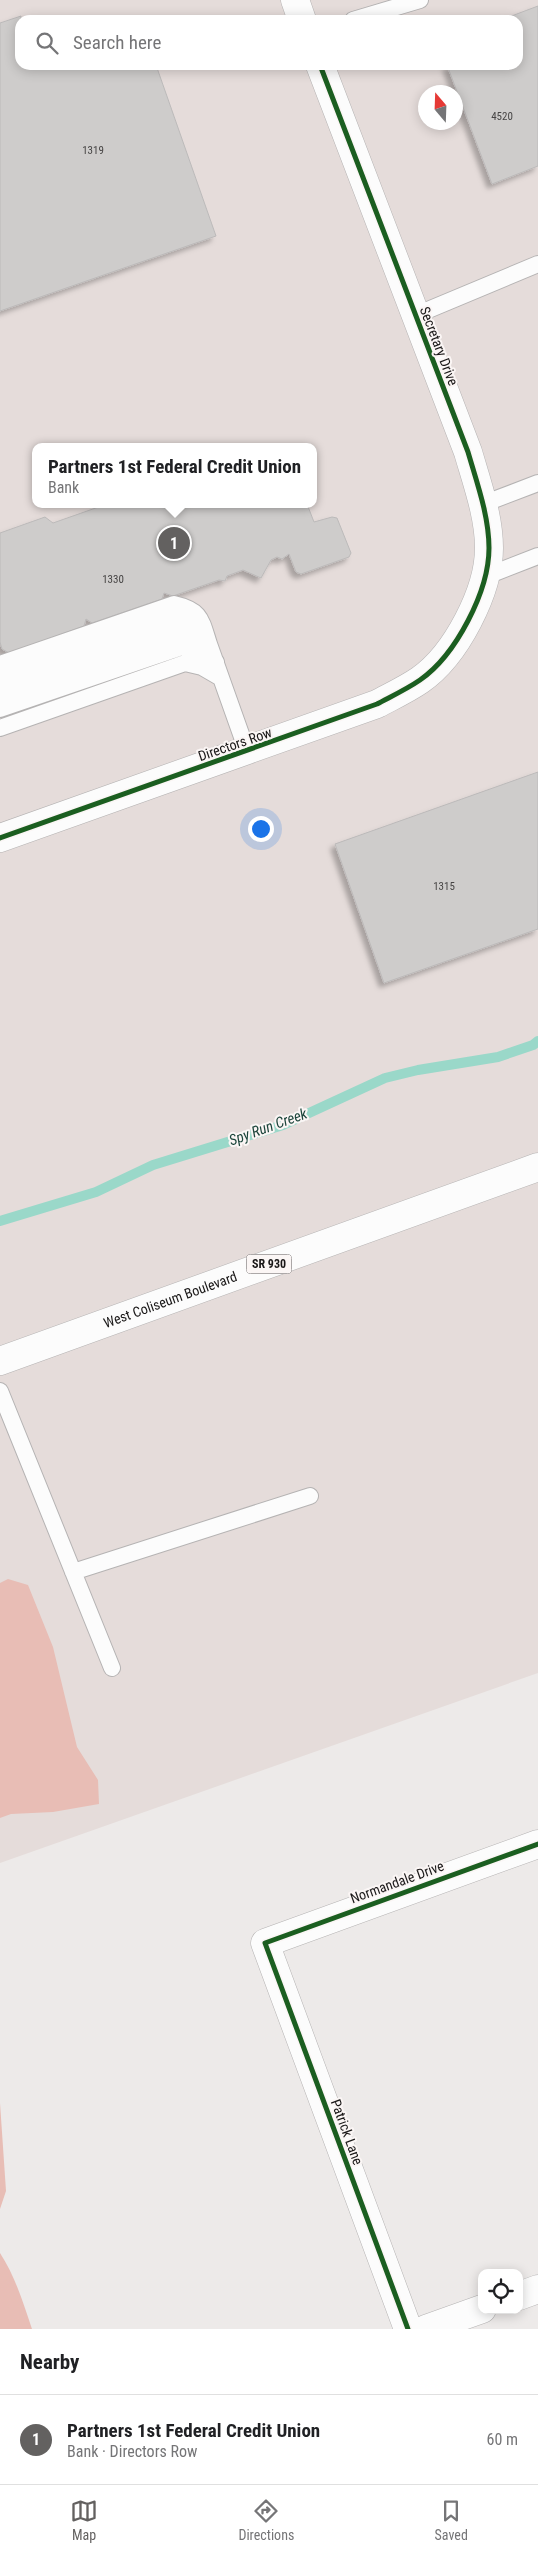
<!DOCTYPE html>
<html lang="en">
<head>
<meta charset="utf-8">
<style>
  body { margin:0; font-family:"Roboto Condensed",sans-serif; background:#f2f2f2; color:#202124 }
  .controls { position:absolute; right:15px; bottom:15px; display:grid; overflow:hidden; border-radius:10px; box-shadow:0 2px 12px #0003 }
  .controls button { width:45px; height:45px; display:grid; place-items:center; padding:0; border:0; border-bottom:1px solid #e0e0e0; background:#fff; color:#202124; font:25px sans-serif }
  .compass { position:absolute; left:418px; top:85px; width:45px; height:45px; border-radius:50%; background:#fff; box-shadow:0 2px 12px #0003; rotate:341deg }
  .you { position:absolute; left:260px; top:828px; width:18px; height:18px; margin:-12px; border:4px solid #fff; border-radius:50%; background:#1a73e8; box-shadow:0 0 0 8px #1a73e833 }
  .badge { display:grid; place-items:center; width:32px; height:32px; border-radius:50%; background:#636160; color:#fff; font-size:16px; font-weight:700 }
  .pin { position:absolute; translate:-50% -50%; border:2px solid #fff; box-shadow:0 1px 5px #0006 }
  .popup { position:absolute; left:32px; top:443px; width:285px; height:65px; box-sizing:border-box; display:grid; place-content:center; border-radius:10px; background:#fff; filter:drop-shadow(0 1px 4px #0005); font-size:16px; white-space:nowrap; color:#757577 }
  .popup b { font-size:19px; color:#202124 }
  .popup::after { content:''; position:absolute; left:50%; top:100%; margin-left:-10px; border:10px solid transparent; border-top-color:#fff }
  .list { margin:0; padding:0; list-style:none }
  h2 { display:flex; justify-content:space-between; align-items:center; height:65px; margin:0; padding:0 20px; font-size:21px }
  h2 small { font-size:16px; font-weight:400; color:#757577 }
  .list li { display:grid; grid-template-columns:32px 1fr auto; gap:15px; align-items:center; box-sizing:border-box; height:90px; padding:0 20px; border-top:1px solid #e0e0e0 }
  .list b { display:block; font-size:19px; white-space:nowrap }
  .list p { margin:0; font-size:16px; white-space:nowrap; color:#757577 }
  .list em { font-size:16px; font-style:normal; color:#757577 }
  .icon { flex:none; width:28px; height:28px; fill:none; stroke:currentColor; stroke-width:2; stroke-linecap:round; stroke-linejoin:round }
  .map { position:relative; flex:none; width:538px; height:2329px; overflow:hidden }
  .search { position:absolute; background:#fff; box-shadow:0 2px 12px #0003; left:15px; right:15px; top:15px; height:55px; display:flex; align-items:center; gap:12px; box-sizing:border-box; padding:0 18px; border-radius:15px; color:#757577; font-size:19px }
  .sheet { height:155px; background:#fff }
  nav { display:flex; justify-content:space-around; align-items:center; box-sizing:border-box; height:70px; border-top:1px solid #e0e0e0; background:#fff; font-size:14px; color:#757577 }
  nav a { display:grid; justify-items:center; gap:2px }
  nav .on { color:#636160 }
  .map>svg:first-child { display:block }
</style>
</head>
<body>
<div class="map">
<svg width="538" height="2329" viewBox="0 0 538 2329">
  <defs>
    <filter id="shadow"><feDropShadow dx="-4.5" dy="4.5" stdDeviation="2.5" flood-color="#0004"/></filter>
  </defs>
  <rect width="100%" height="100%" fill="#edeae9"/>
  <path fill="#e5dcda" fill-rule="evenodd" d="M 0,0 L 538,0 L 538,1673 L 0,1863 ZM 20,20 L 518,20 L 518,65 L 20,65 ZM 426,92 L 456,92 L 456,122 L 426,122 ZM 35,447 L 313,447 L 313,504 L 35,504 Z"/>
  <path fill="#e8bdb5" d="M 8,1579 L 28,1585 L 53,1647 L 77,1747 L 98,1780 L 99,1804 L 53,1812 L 11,1814 L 0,1818 L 0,1583 Z
    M 0,2103 L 6,2191 L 0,2209 Z
    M 0,2253 C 15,2276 23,2302 32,2329 L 0,2329 Z"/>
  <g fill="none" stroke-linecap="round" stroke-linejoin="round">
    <path stroke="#9ad8c9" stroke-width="10" d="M 0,1221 L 96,1192 L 153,1165 L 283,1125 L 385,1078 L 418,1070 L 498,1057 L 533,1045 L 538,1041"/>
  </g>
  <path fill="#cecccb" stroke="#bcbaba" filter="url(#shadow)" d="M 538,6 L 538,166 L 492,184 L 447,65 L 518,65 L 518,20 L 501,20 Z
    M 21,16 L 20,65 L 156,65 L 216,236 L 0,311 L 0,23 Z
    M 107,504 L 307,504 L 314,522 L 332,517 L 337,518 L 351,553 L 349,557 L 301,574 L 296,572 L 289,554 L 282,559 L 277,557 L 271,560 L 261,578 L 243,570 L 227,576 L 225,581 L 219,580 L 173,596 L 164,593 L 162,599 L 92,623 L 86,619 L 84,626 L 9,653 L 2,649 L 0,642 L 0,533 L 45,517 L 53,523 Z
    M 538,772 L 538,929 L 384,983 L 335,844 Z"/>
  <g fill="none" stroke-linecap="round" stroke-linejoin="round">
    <defs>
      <path id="lane" d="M 353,20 L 420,0
        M 416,315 L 538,264
        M 483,504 L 538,483
        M 484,577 L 538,556
        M 0,664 L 174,604 C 201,610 201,619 209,644
        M 0,678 L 176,618 L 189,622 L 205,633
        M 0,694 L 178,633 L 192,633 L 209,644 L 247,751
        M 0,709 L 182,647 L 195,650 L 216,662
        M 0,728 L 185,663 L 202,667 L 221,678
        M 0,1391 L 112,1668
        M 73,1572 L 310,1496"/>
      <path id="street" d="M 295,0 L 302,20
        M 0,838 L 377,704 C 392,696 407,689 420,680 C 456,655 489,591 489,548 C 489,516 477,483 468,452 L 320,65
        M 519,2296 L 538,2289
        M 408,2329 L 265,1943 L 538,1844
        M 426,2329 L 482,2309"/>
      <g id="highway">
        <path id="s1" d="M 0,1361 L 538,1167"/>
      </g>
    </defs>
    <use href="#lane" stroke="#b5b3b3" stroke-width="18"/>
    <use href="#street" stroke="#b5b3b3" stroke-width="29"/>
    <use href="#highway" stroke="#b5b3b3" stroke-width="29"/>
    <use href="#lane" stroke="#fcfcfc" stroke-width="16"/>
    <use href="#street" stroke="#fcfcfc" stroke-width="28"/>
    <use href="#highway" stroke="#fcfcfc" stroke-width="28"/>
    <defs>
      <path id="cycleway" d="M 0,838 L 377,704 C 392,696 407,689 420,680 C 456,655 489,591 489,548 C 489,516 477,483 468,452 L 320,65
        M 408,2329 L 265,1943 L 538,1844"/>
    </defs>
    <use href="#cycleway" stroke="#fbf6f5" stroke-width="8"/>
    <use href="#cycleway" stroke="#1b5e20" stroke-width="5"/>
  </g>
  <g text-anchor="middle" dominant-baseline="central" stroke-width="4" stroke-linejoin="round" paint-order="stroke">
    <g font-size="11" fill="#464444">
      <text x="502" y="116">4520</text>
      <text x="93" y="150">1319</text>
      <text x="113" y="579">1330</text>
      <text x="444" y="886">1315</text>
    </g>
    <rect fill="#fbf6f5" stroke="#5d5a5a" stroke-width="1" x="246.5" y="1254.5" width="45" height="19" rx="4"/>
    <g font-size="12" font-weight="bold" fill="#191717">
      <text x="269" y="1264">SR 930</text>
    </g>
    <g font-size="14" fill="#191717" stroke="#fbf6f5">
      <text transform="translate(439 346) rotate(69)">Secretary Drive</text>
      <text transform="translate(235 744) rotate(-19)">Directors Row</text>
      <text stroke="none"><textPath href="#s1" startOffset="181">West Coliseum Boulevard</textPath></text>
      <text transform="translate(397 1882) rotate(-20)">Normandale Drive</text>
      <text transform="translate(347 2132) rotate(70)">Patrick Lane</text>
    </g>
    <g font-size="15" font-style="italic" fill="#1c453b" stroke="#fbf6f5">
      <text transform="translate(268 1127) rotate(-20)">Spy Run Creek</text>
    </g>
  </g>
</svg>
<div class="controls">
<button><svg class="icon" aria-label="locate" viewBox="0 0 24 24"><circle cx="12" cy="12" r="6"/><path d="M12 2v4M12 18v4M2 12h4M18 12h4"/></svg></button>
</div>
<svg class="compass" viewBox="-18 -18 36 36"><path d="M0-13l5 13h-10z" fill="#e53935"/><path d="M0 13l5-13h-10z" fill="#757577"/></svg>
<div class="you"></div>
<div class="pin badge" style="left:174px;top:543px">1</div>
<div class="popup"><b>Partners 1st Federal Credit Union</b>Bank</div>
<div class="search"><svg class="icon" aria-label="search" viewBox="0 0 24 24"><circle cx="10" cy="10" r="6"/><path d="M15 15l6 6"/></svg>Search here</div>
</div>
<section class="sheet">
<h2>Nearby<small></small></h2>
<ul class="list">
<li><span class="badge">1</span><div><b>Partners 1st Federal Credit Union</b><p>Bank · Directors Row</p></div><em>60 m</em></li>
</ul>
</section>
<nav>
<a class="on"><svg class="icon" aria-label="map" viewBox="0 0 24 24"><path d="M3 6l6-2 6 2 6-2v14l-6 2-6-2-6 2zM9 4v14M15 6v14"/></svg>Map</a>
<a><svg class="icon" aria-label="directions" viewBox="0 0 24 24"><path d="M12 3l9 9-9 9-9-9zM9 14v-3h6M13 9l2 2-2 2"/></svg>Directions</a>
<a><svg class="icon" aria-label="saved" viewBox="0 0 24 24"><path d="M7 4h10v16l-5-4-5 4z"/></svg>Saved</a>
</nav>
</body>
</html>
